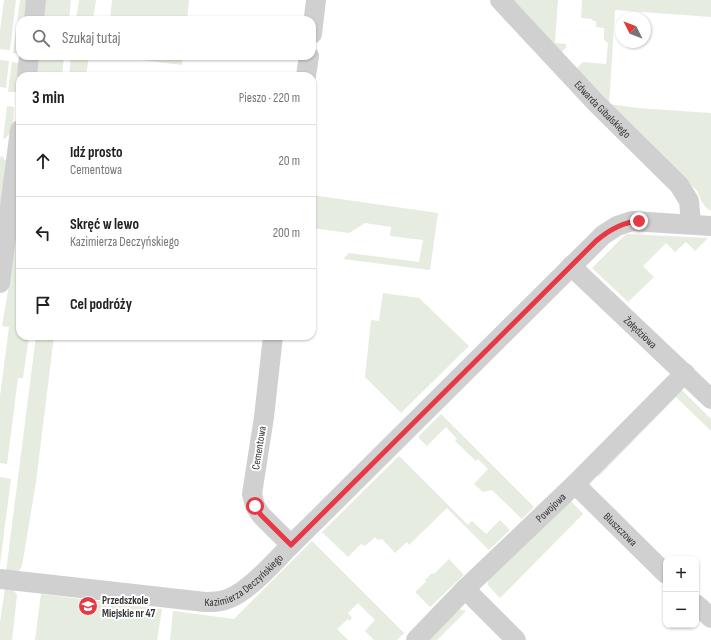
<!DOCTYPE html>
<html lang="pl">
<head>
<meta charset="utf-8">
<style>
  body { margin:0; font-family:"Sofia Sans Condensed",sans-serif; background:#f6f6f6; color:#202124 }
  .controls { position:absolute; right:12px; bottom:12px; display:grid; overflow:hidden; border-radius:8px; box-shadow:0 1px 3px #0004 }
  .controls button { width:36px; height:36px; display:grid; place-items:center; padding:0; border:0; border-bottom:1px solid #e0e0e0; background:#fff; color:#202124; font:20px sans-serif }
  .compass { position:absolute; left:615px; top:12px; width:36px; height:36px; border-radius:50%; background:#fff; box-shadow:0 1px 3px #0004; rotate:312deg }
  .stop { position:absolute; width:12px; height:12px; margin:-9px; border:3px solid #e63946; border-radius:50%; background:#fff }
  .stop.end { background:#e63946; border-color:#fff; box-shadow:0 1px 4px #0008 }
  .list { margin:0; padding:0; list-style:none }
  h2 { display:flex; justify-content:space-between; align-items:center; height:52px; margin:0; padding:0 16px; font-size:17px }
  h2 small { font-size:13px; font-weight:400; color:#757577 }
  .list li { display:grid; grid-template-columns:26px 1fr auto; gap:12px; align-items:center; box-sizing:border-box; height:72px; padding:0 16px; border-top:1px solid #e0e0e0 }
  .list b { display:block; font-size:15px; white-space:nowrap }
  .list p { margin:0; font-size:13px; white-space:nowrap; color:#757577 }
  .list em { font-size:13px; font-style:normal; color:#757577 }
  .icon { flex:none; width:22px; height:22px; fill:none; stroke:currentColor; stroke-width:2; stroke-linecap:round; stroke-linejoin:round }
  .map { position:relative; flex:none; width:711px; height:640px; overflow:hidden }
  .search { position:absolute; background:#fff; box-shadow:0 1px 3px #0004; left:16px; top:16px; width:300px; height:44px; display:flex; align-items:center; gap:10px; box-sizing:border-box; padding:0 14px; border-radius:12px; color:#757577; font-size:15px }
  .panel { position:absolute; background:#fff; box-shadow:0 1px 3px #0004; left:16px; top:72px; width:300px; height:268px; border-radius:12px }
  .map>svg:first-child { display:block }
</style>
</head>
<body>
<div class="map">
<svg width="711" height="640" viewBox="0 0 711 640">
  <rect width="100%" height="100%" fill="#fff"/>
  <path fill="#e6ecdf" d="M 4,0 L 16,0 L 10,50 L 0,49 L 0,31 Z
    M 20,0 L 27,0 L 25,20 L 20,20 L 20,54 L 13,53 Z
    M 45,0 L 71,0 L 69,20 L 43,20 Z
    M 79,0 L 96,0 L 93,20 L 76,20 Z
    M 112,0 L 189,0 L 187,20 L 110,20 Z
    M 512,0 L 558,0 L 555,43 L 566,44 L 566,48 L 560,53 Z
    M 582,0 L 711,0 L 711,17 L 615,10 L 609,104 L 637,108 L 711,113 L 711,211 C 703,207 701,200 698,192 L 609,104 L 576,69 L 583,62 L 606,64 L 608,43 L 604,40 L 604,28 L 596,27 L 596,21 L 593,21 L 592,19 L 581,18 Z
    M 38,56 L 64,56 L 62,76 L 36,76 Z
    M 71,56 L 89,56 L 86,76 L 69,76 Z
    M 110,56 L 183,56 L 182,65 Z
    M 0,60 L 9,61 L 6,88 L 0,87 Z
    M 12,62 L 19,63 L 16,92 L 8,92 Z
    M 7,106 L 14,107 C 13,118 15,135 3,139 Z
    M 1,155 L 6,161 L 0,218 L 0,160 Z
    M 312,195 L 438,213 L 430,270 L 343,259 L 349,253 L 419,262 L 423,240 L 390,236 L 391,227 L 365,223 L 349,233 L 312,228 Z
    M 20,202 L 20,336 L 29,336 L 23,378 L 18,378 L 7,464 L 0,463 L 0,396 L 9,327 L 2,326 L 10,279 Z
    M 626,234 L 627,234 L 708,238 L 695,251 L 686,242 L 675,252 L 666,243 L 643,266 L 654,277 L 628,302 L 592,268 Z
    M 383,293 L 419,298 L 469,346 L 401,413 L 365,377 L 371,320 L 379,321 Z
    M 36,336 L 54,336 L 36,482 L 22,566 L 18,572 L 6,572 Z
    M 677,390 L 683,391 L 711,419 L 711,431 L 676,397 L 598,477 L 597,472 Z
    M 441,414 L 534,507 L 522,519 L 492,490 L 483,492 L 474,484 L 488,469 L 478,459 L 476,461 L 455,441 L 457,439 L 446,427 L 427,446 L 418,437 Z
    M 399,456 L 468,525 L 472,521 L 486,534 L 500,520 L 510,530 L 489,550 L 447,508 L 409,545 L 407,542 L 395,553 L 382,539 L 378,540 L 375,537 L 365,546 L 361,544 L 348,557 L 322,532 Z
    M 0,477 L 11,479 L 0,564 Z
    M 571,501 L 583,514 L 500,598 L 488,585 L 488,579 Z
    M 312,541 L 404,633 L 397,640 L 374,640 L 365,631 L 375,620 L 358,603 L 348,613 L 352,618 L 349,621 L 348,619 L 337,629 L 348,640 L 170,640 L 173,611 L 234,619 Z
    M 449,559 L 464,575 L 430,607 L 415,592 L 426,582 L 425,580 L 432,573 L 434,574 Z
    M 5,587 L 13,589 L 17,595 L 12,640 L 0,640 L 0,623 Z
    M 41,594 L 162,609 L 157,640 L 35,640 Z
    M 459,609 L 466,611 L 437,640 L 428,640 Z"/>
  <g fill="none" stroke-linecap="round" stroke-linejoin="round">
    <g stroke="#d0d0d0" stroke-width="20">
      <path id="s1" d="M 500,0 L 596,103 L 679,185 L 689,201 L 691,224"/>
      <path d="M 34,20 L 36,0"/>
      <path d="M 312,34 L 316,0"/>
      <path d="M 27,76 L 29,56"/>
      <path d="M 306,76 L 309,56"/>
      <path id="s2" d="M 571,266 L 711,399"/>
      <path d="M 0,283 L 20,130"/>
      <path d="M 273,336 L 264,417 L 252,494 L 255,506 L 261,515 L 291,545"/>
      <path id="s3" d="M 575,484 L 666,574"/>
      <path id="s4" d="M 0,579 L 205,602 C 214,602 222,602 230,598 C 251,589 275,561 291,545 L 603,235 L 617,226 L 632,221 L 711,226"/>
      <path d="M 465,589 L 516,640"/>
      <path d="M 696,604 L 711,618"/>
      <path id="s5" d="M 416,640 L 465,589 L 575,484 L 685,373"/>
    </g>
  </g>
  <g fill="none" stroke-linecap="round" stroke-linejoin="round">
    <path stroke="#e63946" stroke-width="5" d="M 255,506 L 261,515 L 291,545 L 596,241 C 609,230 622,222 639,221"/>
  </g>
  <defs>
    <symbol id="school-disc" viewBox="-11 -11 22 22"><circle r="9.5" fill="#e63946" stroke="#fff"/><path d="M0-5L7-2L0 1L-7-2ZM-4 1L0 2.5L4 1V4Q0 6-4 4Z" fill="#fff"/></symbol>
  </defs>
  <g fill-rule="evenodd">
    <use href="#school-disc" x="77" y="595" width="22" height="22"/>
  </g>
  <g text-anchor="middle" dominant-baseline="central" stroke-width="4" stroke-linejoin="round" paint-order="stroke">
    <g font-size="11" fill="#333" stroke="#fff">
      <text stroke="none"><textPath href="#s1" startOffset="150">Edwarda Gibalskiego</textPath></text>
      <text stroke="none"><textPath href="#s2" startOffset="96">Żołędziowa</textPath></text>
      <text transform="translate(259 448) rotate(-81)">Cementowa</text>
      <text stroke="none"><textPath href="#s5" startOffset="189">Powojowa</textPath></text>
      <text stroke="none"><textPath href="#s3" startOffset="64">Bluszczowa</textPath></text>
      <text stroke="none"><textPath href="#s4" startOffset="252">Kazimierza Deczyńskiego</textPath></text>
    </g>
    <g font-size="11" font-weight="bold" fill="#333" stroke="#fff" text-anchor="start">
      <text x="102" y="600">Przedszkole<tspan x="102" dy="13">Miejskie nr 47</tspan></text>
    </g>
  </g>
</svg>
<div class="controls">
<button>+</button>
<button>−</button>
</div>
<svg class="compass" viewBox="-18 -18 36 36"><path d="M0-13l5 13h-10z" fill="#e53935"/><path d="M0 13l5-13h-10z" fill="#757577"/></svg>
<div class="stop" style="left:255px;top:506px"></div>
<div class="stop end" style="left:639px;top:221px"></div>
<div class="search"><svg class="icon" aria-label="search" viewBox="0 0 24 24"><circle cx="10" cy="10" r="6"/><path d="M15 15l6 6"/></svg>Szukaj tutaj</div>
<section class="panel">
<h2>3 min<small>Pieszo · 220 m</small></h2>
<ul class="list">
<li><svg class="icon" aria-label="ahead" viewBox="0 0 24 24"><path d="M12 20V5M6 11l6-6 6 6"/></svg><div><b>Idź prosto</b><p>Cementowa</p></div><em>20 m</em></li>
<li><svg class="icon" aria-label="left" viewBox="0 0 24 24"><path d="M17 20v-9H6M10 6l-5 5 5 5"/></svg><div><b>Skręć w lewo</b><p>Kazimierza Deczyńskiego</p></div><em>200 m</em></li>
<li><svg class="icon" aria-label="arrive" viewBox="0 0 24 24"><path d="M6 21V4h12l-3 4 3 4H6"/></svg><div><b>Cel podróży</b></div></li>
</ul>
</section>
</div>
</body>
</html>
